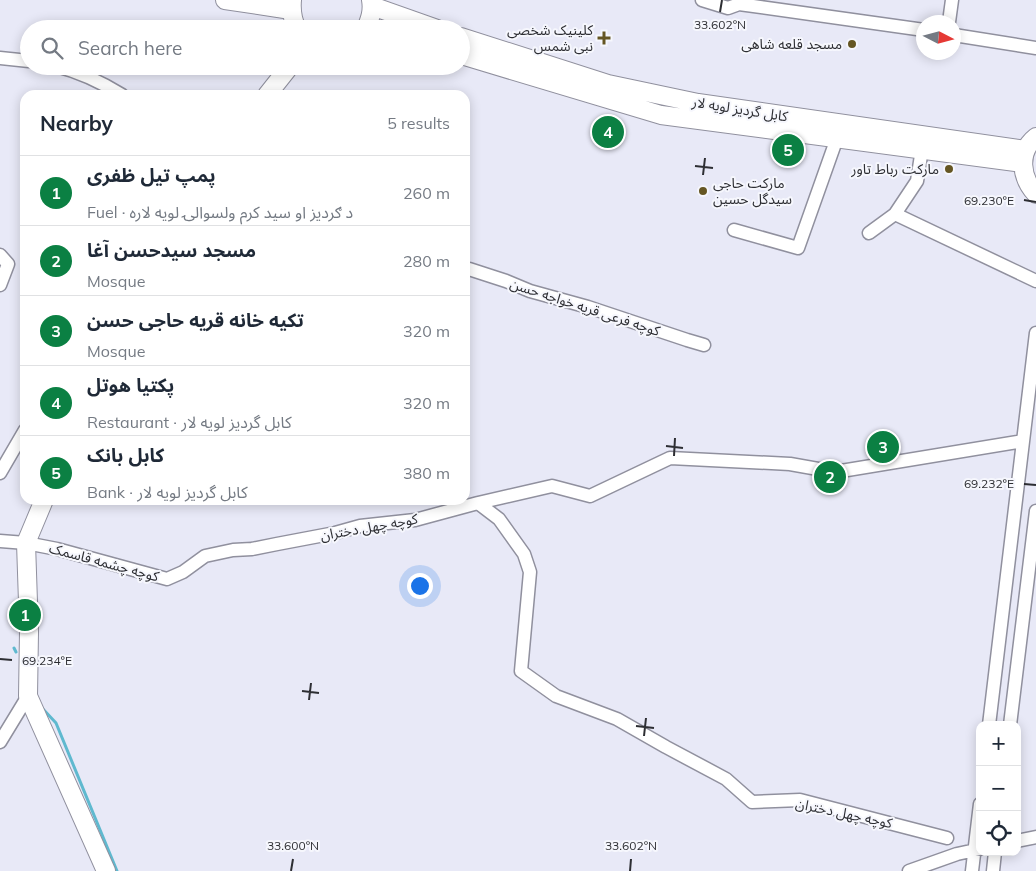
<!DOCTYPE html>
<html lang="en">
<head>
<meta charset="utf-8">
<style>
  body { margin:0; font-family:Mulish,"Noto Sans Arabic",sans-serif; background:#f6f6f7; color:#1f2937 }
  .controls { position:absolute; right:15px; bottom:15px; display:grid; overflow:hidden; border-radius:10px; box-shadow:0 2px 12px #0003 }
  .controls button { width:45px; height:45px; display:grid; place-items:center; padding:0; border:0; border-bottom:1px solid #e0e1e3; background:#fff; color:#1f2937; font:25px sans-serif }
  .compass { position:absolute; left:916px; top:15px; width:45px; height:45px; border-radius:50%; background:#fff; box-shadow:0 2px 12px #0003; rotate:96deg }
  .you { position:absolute; left:419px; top:585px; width:18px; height:18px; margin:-12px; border:4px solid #fff; border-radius:50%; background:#1a73e8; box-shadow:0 0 0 8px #1a73e833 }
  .badge { display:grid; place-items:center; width:32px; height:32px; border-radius:50%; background:#0b8043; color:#fff; font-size:16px; font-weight:700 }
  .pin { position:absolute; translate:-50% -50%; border:2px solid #fff; box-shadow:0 1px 5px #0006 }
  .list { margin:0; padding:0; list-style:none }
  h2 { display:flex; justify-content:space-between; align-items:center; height:65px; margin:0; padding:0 20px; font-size:21px }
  h2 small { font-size:16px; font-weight:400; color:#747a83 }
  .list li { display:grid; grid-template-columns:32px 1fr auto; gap:15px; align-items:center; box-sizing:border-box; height:70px; padding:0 20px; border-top:1px solid #e0e1e3 }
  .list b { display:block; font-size:19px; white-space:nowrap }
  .list p { margin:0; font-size:16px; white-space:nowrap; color:#747a83 }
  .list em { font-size:16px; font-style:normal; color:#747a83 }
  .icon { flex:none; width:28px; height:28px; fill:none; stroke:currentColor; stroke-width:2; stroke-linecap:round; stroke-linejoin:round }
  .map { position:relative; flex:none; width:1036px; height:871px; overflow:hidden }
  .search { position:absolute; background:#fff; box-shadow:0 2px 12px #0003; left:20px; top:20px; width:450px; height:55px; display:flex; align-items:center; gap:12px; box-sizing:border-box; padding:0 18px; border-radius:28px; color:#747a83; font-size:19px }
  .panel { position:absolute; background:#fff; box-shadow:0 2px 12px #0003; left:20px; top:90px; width:450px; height:415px; border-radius:15px }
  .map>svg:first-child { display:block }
</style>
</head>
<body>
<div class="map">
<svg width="1036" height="871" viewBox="0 0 1036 871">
  <rect width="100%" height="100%" fill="#e8e9f7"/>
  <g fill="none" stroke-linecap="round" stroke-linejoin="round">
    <path stroke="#5fb9cf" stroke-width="3" d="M 14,648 L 16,652
      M 42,708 L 56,723 L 117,871"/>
    <defs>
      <path id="minor" d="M 702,0 L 728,8 L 739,4 L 924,30
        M 949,22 L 952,0
        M 954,35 L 1036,48
        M 0,58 L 29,61
        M 56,66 C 80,72 101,82 122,95
        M 895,214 L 1036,281
        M 734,230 L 798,248 L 837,138
        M 869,233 L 895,214 L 917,181 L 922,149
        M 0,255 L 8,264 L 0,285
        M 465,269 L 469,269 L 506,281 L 530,291 L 588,307 L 687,340 L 704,345
        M 0,473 L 25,430
        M 478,503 L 552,486 L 590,496 L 670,458 L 790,464 L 835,472 L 1023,441
        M 0,541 L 26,543 L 57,549 L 167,579 L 183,572 L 205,556 L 233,550 L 252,549 L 277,544 L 335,533 L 360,526 L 415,520 L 478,503 L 499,519 L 524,554 L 530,572 L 521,671 L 556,696 L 617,719 L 666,747 L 726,779 L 752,802 L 800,800 L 947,838
        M 989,725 L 1036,333
        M 1010,725 L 1036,511
        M 0,742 L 28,696
        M 1017,841 L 1036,837
        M 909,871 L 957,854 L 980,849
        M 972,871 L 980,804
        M 993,871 L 995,852"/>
      <path id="highway" d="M 225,0 L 291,10
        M 292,0 C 291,11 292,19 297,29
        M 372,6 L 437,29
        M 366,29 C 370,19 373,11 371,0
        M 461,37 L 608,84 L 698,103 L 1026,150
        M 461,55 L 661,115 L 1023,163
        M 267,95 L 290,66
        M 1036,137 C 1017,152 1021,178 1036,194
        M 44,500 L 26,543 L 29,632 L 28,696 L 106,871"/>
    </defs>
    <use href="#minor" stroke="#90909e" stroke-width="15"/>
    <use href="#highway" stroke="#90909e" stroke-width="20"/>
    <use href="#minor" stroke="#fff" stroke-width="12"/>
    <use href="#highway" stroke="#fff" stroke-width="18"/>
  </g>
  <path fill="none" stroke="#2d2e33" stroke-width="2" d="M 720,12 L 722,0M 695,166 L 713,168M 703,175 L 705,158M 1024,200 L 1036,202M 666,446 L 683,448M 674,456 L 675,438M 1024,484 L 1036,485M 0,659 L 12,660M 302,691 L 319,693M 309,700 L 311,683M 636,726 L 654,728M 644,736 L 646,718M 291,871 L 293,859M 630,871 L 631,859"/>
  <g fill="#655623" stroke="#f6f7fd" stroke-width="2">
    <path d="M601.5 30.5h5v5h5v5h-5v5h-5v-5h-5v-5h5z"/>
    <circle cx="852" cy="44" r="5"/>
    <circle cx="949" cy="169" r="5"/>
    <circle cx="703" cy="191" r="5"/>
  </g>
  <g text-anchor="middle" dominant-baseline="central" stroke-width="4" stroke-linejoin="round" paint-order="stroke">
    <g font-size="14" fill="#2d2e33" stroke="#f6f7fd" text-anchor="end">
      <text x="593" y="30">کلینیک شخصی<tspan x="593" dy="16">نبی شمس</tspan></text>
      <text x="842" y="44">مسجد قلعه شاهی</text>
      <text x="939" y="169">مارکت رباط تاور</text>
      <text x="713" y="183" text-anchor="start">مارکت حاجی<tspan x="713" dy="16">سیدگل حسین</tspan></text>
    </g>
    <g font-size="14" fill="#2d2e33" stroke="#f6f7fd">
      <text transform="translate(740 109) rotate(9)">کابل گردیز لویه لار</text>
      <text transform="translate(585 307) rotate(18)">کوچه فرعی قریه خواجه حسن</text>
      <text transform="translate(369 527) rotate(-10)">کوچه چهل دختران</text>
      <text transform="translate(104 562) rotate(15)">کوچه چشمه قاسمک</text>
      <text transform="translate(844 813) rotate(12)">کوچه چهل دختران</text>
    </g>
  </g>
  <g font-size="12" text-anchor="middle" fill="#2d2e33" stroke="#f6f7fd" stroke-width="4" stroke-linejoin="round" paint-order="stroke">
    <text x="720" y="29">33.602°N</text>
    <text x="989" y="205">69.230°E</text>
    <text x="989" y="488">69.232°E</text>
    <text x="47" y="665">69.234°E</text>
    <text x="293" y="850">33.600°N</text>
    <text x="631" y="850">33.602°N</text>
  </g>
</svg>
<div class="controls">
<button>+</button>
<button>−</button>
<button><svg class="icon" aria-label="locate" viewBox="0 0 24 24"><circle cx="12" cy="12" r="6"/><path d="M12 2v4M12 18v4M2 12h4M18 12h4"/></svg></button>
</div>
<svg class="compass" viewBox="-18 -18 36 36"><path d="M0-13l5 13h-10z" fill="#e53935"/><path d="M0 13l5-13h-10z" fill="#747a83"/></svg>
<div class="you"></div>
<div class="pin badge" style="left:25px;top:615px">1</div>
<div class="pin badge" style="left:830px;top:477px">2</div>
<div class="pin badge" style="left:883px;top:447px">3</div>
<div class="pin badge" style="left:608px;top:132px">4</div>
<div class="pin badge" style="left:788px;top:150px">5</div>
<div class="search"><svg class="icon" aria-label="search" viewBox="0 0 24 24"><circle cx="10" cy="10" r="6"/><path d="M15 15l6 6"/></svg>Search here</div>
<section class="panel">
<h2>Nearby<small>5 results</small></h2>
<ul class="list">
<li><span class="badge">1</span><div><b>پمپ تیل ظفری</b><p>Fuel · د ګردیز او سید کرم ولسوالۍ لویه لاره</p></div><em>260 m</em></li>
<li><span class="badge">2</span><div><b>مسجد سیدحسن آغا</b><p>Mosque</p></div><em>280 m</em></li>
<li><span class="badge">3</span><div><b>تکیه خانه قریه حاجی حسن</b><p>Mosque</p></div><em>320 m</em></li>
<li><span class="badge">4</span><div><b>پکتیا هوتل</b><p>Restaurant · کابل گردیز لویه لار</p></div><em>320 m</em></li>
<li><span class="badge">5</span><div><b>کابل بانک</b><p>Bank · کابل گردیز لویه لار</p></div><em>380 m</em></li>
</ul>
</section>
</div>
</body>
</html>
